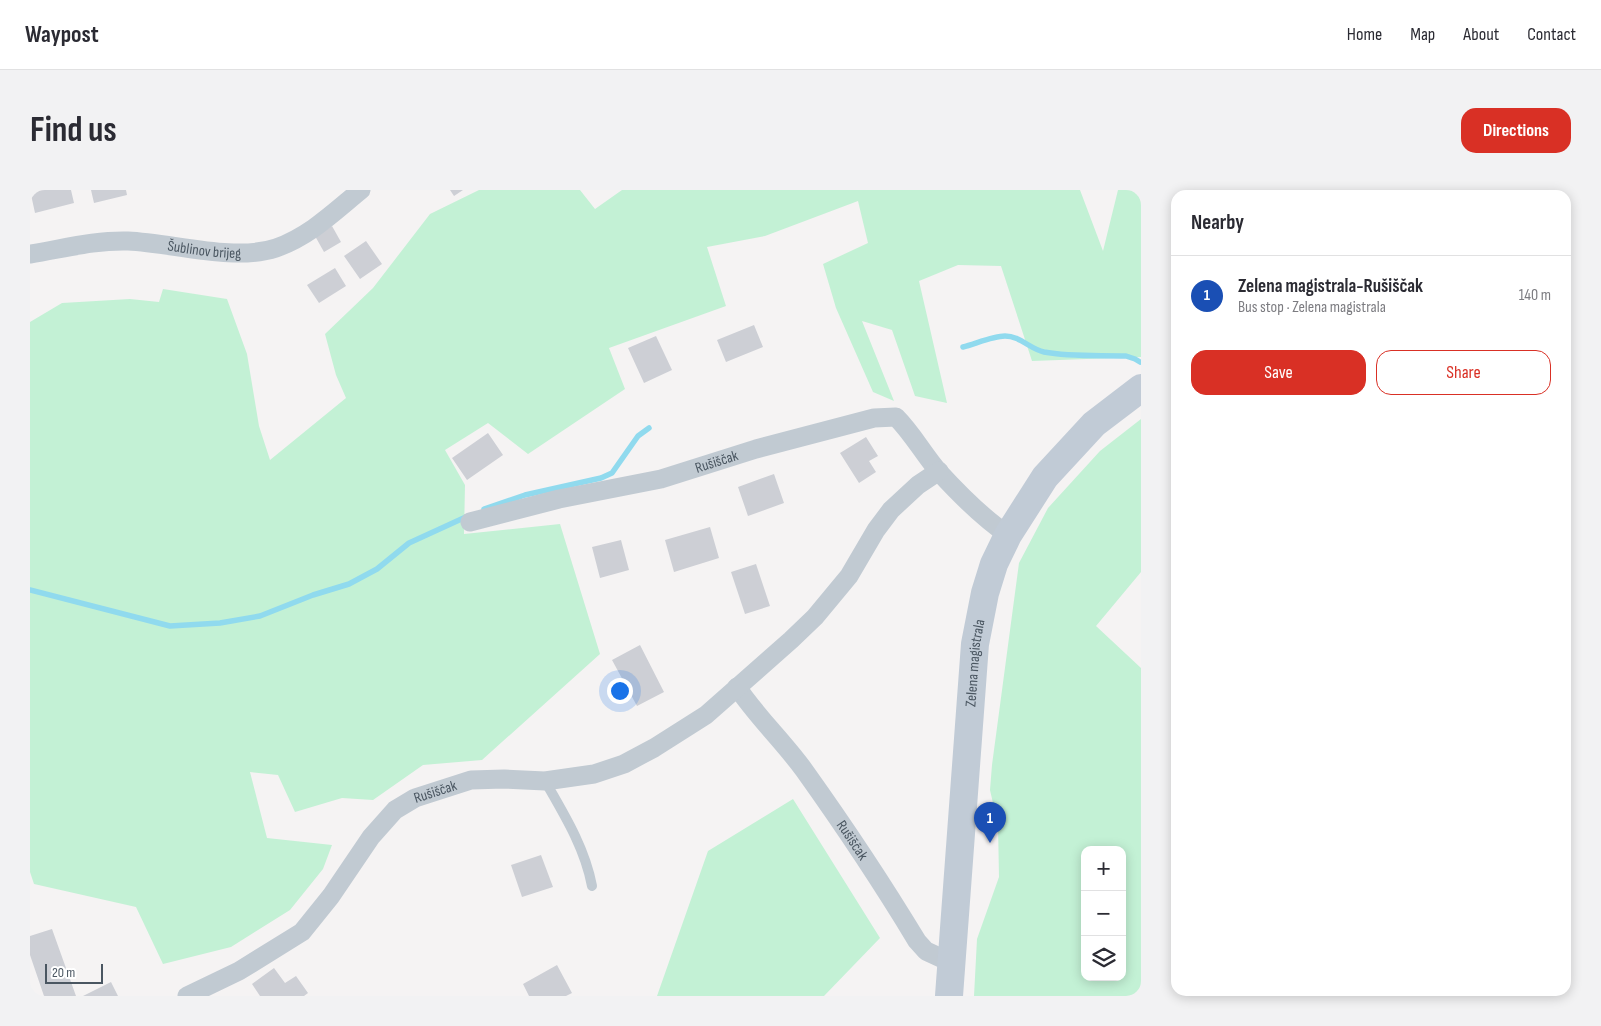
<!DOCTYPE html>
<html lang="en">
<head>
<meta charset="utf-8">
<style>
  body { margin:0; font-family:"Sofia Sans Condensed",sans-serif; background:#f2f2f3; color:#2b2b33 }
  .controls { position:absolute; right:15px; bottom:15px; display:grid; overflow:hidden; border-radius:10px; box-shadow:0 2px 12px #0003 }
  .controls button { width:45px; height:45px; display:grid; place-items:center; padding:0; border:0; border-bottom:1px solid #e1e1e2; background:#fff; color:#2b2b33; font:25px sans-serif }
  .scale { position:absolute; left:15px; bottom:12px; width:58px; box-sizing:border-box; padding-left:5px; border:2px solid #4a5661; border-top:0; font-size:14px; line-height:18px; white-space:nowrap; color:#4a5661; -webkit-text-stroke:4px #fff; paint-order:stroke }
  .you { position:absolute; left:589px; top:500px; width:18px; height:18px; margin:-12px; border:4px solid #fff; border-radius:50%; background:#1a73e8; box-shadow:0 0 0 8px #1a73e833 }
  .badge { display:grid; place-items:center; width:32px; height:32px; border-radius:50%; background:#d93025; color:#fff; font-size:16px; font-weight:700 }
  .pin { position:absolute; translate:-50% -41px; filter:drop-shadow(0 1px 2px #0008) }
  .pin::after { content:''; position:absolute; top:26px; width:18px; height:15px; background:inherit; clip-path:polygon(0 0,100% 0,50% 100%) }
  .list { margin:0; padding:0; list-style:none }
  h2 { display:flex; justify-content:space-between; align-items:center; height:65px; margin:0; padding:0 20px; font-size:21px }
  h2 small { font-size:16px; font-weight:400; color:#7c7c81 }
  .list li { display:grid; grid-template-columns:32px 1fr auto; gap:15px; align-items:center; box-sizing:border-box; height:80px; padding:0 20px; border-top:1px solid #e1e1e2 }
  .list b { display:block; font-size:19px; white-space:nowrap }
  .list p { margin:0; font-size:16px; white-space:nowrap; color:#7c7c81 }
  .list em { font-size:16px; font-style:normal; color:#7c7c81 }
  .actions { display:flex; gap:10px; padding:15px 20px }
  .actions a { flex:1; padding:11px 0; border:1px solid #d93025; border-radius:15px; text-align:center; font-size:18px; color:#d93025 }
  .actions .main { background:#d93025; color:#fff }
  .icon { flex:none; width:28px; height:28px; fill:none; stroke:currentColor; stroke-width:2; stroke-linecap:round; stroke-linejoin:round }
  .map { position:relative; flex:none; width:1111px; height:806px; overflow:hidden; border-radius:15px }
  header { display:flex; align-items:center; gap:30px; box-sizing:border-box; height:70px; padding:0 25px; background:#fff; border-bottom:1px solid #e1e1e2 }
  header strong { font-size:24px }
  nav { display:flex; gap:28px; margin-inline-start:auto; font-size:18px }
  .intro { display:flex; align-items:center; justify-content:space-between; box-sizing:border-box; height:120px; padding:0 30px }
  h1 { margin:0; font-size:35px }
  .button { padding:12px 22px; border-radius:15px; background:#d93025; color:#fff; font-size:18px; font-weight:700 }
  main { display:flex; gap:30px; padding:0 30px }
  aside { flex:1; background:#fff; border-radius:15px; box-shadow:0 2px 12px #0003 }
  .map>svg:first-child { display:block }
</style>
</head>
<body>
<header>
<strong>Waypost</strong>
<nav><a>Home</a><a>Map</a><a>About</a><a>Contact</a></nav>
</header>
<div class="intro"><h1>Find us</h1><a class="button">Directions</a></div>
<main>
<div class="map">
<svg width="1111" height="806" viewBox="0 0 1111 806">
  <rect width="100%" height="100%" fill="#f5f3f3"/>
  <path fill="#c3f1d5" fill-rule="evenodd" d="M 449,0 L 550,0 L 565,19 L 592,0 L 1050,0 L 1073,61 L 1088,0 L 1111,0 L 1111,167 L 1002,171 L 971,76 L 928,75 L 889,91 L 917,213 L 885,206 L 862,140 L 832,131 L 864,211 L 843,202 L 806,118 L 793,74 L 838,53 L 828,11 L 735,46 L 677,57 L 696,116 L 579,158 L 595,199 L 498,264 L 458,233 L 415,260 L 435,295 L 434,344 L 530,334 L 570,464 L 452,570 L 393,575 L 343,610 L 312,608 L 265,622 L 248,585 L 220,582 L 237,648 L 302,655 L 293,679 L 260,720 L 201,757 L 133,774 L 106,717 L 4,694 L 0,682 L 0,132 L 32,113 L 100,109 L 129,112 L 133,99 L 197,109 L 217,164 L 229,236 L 240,270 L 316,208 L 306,185 L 295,144 L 343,98 L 400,24 Z
    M 1111,229 L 1111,382 L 1066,436 L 1111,478 L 1111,806 L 944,806 L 947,749 L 969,687 L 968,635 L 960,600 L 962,575 L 989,373 L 1018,318 L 1070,261 ZM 1055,660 L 1092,660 L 1092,787 L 1055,787 Z
    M 763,609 L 850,748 L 794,806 L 627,806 L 678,661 Z"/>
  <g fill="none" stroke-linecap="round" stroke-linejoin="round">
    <path stroke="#90daee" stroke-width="5.5" d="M 933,157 C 945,154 963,146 975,146 C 990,146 1000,159 1014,162 C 1041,167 1069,165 1096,166 L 1105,169 L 1110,172
      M 454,319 L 495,305 L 571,288 L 582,283 L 608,246 L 619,238
      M 0,400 L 140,436 L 190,433 L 230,426 L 283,405 L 319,394 L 347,379 L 379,353 L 438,326"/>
  </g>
  <path fill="#cdcfd5" d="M 0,0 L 41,0 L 44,13 L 5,23 Z
    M 61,0 L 96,0 L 97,5 L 64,13 Z
    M 420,0 L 433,0 L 424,6 Z
    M 302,36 L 311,52 L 294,62 L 285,46 Z
    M 336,51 L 352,74 L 330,89 L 314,66 Z
    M 305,78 L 316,96 L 289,113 L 277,95 Z
    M 724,135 L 733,157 L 696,172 L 687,150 Z
    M 626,146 L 642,180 L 614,193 L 598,158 Z
    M 458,243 L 473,265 L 437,290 L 422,268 Z
    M 836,247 L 848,266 L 839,271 L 846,282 L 829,293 L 810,263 Z
    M 744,284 L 754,313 L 718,326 L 708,297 Z
    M 680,337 L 689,368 L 644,382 L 635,350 Z
    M 591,350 L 599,380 L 570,388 L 562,357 Z
    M 726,374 L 740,416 L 715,424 L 701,382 Z
    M 610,455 L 634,502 L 607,516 L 582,470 Z
    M 511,665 L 523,697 L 492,707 L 481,675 Z
    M 22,739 L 46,806 L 14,806 L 0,765 L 0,746 Z
    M 527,775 L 542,803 L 536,806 L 499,806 L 493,794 Z
    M 244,778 L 255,793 L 266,786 L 278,803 L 274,806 L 230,806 L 222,794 Z
    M 81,792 L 88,806 L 53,806 Z"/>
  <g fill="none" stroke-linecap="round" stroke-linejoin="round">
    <path stroke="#c1cad2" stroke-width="10" d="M 515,591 C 534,624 555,658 562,696"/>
    <g stroke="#c1cad2" stroke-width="19">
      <path id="s1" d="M 0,64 C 32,59 65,50 98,51 C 143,53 204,72 246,58 C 280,46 304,22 331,0"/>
      <path id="s2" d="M 440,332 L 529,309 L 631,289 L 726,259 L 844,228 L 866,227 C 883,244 894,265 909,282 C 930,305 953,328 978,345"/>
      <path id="s3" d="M 707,497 C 727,527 753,551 774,580 C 814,636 852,693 887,751 L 896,761 L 922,773"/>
      <path id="s4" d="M 157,806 L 209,781 L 272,742 L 301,706 L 341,647 L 365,620 L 385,608 L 441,590 L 474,589 L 515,591 L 564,584 L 594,574 L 624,558 L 676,525 L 761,450 L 785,427 L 819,386 L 846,340 L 861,320 L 888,295 L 909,281"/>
    </g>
    <path stroke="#c1cbd6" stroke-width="28" id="s5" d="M 919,806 L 945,454 L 955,403 L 964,374 L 978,345 L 1015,287 L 1064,234 L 1111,198"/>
  </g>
  <g text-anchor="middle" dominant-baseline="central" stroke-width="4" stroke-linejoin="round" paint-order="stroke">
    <g font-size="15" fill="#4a5661" stroke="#fff">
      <text stroke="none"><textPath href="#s1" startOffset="176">Šublinov brijeg</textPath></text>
      <text stroke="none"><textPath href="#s2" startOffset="254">Rušiščak</textPath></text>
      <text stroke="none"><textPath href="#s5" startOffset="334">Zelena magistrala</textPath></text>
      <text stroke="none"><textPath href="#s4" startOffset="330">Rušiščak</textPath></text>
      <text stroke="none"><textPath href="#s3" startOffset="192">Rušiščak</textPath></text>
    </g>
  </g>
</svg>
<div class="controls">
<button>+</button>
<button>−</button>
<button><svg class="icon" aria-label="layers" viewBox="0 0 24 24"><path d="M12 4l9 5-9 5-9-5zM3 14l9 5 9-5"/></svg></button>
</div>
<div class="scale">20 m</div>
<div class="you"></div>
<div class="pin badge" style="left:960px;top:653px;background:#1a4fb4">1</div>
</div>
<aside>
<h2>Nearby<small></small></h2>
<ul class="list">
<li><span class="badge" style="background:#1a4fb4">1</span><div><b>Zelena magistrala-Rušiščak</b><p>Bus stop · Zelena magistrala</p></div><em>140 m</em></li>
</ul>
<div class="actions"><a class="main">Save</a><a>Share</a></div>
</aside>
</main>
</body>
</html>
